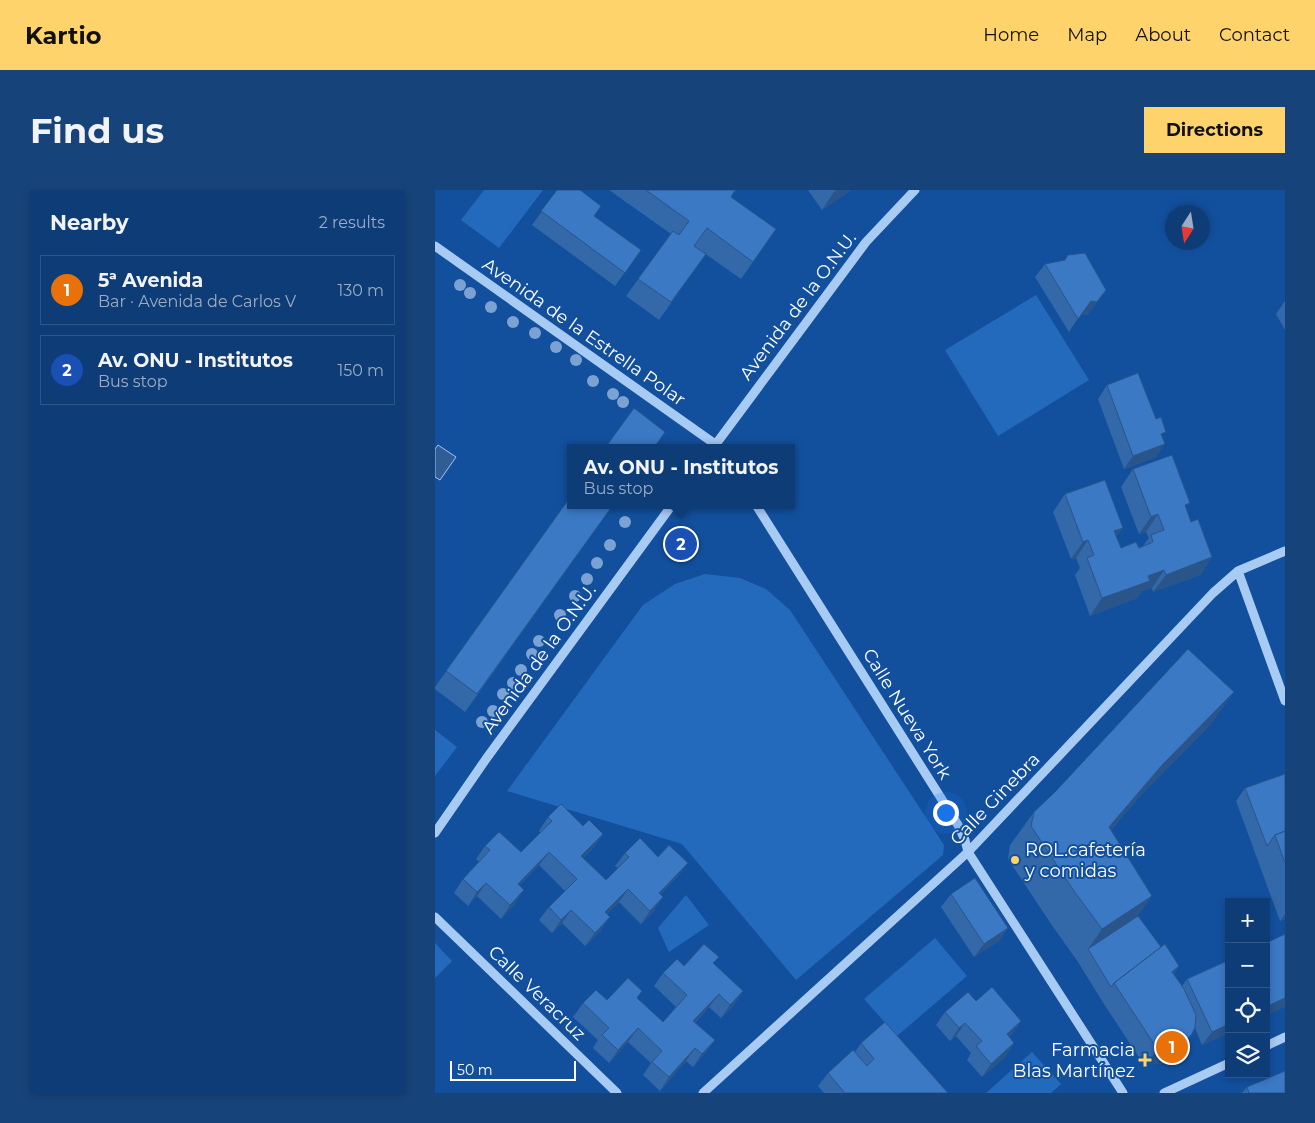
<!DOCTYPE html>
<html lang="en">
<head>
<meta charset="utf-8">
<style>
  body { margin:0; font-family:Montserrat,sans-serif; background:#17437b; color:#f1f3f6 }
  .controls { position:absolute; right:15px; bottom:15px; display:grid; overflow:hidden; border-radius:0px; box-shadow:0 2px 8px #0003 }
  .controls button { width:45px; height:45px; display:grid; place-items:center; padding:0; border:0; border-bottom:1px solid #2e5688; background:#0e3c76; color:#f1f3f6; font:25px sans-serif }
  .compass { position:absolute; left:730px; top:15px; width:45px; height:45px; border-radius:50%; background:#0e3c76; box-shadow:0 2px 8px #0003; rotate:192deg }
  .scale { position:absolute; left:15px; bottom:12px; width:126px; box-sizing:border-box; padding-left:5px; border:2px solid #fff; border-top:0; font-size:14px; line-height:18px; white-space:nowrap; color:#fff; -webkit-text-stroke:4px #12509e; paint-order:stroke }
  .you { position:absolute; left:510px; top:622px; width:18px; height:18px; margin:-12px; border:4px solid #fff; border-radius:50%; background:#1a73e8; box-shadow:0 0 0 8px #1a73e833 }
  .badge { display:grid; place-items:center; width:32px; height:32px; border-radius:50%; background:#ffd36c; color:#fff; font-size:16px; font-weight:700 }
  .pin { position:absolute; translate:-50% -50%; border:2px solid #fff; box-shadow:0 1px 5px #0006 }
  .popup { position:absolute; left:132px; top:254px; width:228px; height:65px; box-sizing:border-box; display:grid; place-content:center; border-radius:0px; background:#0e3c76; filter:drop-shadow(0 1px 4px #0005); font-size:16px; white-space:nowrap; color:#9badc5 }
  .popup b { font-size:19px; color:#f1f3f6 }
  .popup::after { content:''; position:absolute; left:50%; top:100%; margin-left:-10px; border:10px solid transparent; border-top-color:#0e3c76 }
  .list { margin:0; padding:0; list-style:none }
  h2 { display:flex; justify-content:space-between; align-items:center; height:65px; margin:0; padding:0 20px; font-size:21px }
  h2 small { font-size:16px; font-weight:400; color:#9badc5 }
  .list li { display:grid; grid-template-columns:32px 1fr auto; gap:15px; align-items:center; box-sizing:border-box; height:70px; margin:0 10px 10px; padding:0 10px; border:1px solid #2e5688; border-radius:0px }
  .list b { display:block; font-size:19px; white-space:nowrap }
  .list p { margin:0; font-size:16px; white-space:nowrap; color:#9badc5 }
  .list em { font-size:16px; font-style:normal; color:#9badc5 }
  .icon { flex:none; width:28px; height:28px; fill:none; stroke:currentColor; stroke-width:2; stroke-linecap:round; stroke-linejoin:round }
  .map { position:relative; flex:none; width:850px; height:903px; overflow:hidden; border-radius:0px }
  header { display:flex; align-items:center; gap:30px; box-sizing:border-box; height:70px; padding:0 25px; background:#ffd36c; color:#111 }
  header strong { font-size:24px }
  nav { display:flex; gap:28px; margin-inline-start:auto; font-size:18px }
  .intro { display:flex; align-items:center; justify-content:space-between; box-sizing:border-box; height:120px; padding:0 30px }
  h1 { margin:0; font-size:35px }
  .button { padding:12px 22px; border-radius:0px; background:#ffd36c; color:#111; font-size:18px; font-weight:700 }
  main { display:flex; gap:30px; padding:0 30px }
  aside { flex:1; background:#0e3c76; border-radius:0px; box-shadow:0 2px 8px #0003 }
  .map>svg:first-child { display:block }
</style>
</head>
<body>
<header>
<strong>Kartio</strong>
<nav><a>Home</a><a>Map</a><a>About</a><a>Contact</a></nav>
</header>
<div class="intro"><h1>Find us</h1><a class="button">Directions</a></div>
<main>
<aside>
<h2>Nearby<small>2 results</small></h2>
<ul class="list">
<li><span class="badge" style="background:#e8710a">1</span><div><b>5ª Avenida</b><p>Bar · Avenida de Carlos V</p></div><em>130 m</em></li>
<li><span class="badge" style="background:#1a4fb4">2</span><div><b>Av. ONU - Institutos</b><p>Bus stop</p></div><em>150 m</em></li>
</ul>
</aside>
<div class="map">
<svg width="850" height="903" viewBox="0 0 850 903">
  <rect width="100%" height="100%" fill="#12509e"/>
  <path fill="#246abc" d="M 49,0 L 108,0 L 64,58 L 26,30 Z
    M 601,105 L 654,190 L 563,246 L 510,160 Z
    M 270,384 L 305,388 L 331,399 L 355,420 L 509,655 L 508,665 L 361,790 L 247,654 L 72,601 L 208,415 L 240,394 Z
    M 0,540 L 22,557 L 0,586 Z
    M 251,705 L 274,735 L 234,762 L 223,738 Z
    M 500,748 L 532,786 L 462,846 L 429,809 Z
    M 0,753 L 17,771 L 0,788 Z
    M 597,862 L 626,894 L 616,903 L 551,903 Z"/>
  <path fill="#305d96" stroke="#9ac6f8" d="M 3,255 L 21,267 L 5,290 L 0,287 L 0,259 Z"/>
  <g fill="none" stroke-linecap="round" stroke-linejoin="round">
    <path stroke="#a8cbf4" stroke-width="9" d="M 0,56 L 280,254 L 283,258
      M 278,258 L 431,52 L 480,0
      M 321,315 L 523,635 L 530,650 L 533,662 L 688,903
      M 803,381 L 850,511
      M 0,643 L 51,569 L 237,315
      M 0,727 L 182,903
      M 831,856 L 850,847
      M 268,903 L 533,662 L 778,403 L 803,381 L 850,361
      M 729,903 L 794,873"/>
  </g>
  <g fill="#7ba2d3">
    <circle cx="25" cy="95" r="6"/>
    <circle cx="35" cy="103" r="6"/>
    <circle cx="56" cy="117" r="6"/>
    <circle cx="78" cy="132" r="6"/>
    <circle cx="100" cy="143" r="6"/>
    <circle cx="121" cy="157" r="6"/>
    <circle cx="141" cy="170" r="6"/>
    <circle cx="158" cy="191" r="6"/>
    <circle cx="178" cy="204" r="6"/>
    <circle cx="188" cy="212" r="6"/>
    <circle cx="190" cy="332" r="6"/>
    <circle cx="175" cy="355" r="6"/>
    <circle cx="162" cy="373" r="6"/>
    <circle cx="152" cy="389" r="6"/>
    <circle cx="140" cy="406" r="6"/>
    <circle cx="125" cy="425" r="6"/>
    <circle cx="104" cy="451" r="6"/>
    <circle cx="97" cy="464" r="6"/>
    <circle cx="86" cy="480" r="6"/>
    <circle cx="78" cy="493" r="6"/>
    <circle cx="68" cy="504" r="6"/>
    <circle cx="58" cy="521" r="6"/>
    <circle cx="47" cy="532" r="6"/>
  </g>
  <path fill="#3368a9" d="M 122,0 L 206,60 L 180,96 L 97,35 Z
    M 174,0 L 301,0 L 296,7 L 341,39 L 306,89 L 262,58 L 271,64 L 224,130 L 191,106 L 236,44 Z
    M 373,0 L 416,0 L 387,20 Z
    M 610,74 L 653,125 L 646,124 L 634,142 L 600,87 Z
    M 850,111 L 850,140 L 841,124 Z
    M 672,195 L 728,247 L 721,267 L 689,279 L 663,209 Z
    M 698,279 L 751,318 L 756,332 L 777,367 L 765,385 L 718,402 L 717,398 L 707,401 L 702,408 L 655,426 L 640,385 L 645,378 L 641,368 L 636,369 L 618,322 L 630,304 L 681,347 L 686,358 L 704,358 L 708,356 L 714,348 L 711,342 L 704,344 L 686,297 Z
    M 136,306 L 178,315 L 30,522 L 0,499 L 0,497 Z
    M 799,502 L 775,535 L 704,607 L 676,640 L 703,726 L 726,757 L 744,776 L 739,784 L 747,796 L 752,789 L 794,770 L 794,843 L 767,855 L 760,838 L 757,844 L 745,862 L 738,868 L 727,874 L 712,874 L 707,872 L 667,811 L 643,772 L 616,734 L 573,669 L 575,655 L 599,622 Z
    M 850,584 L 850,729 L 845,731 L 801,611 L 810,598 Z
    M 113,627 L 148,636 L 168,644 L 159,657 L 148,668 L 171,690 L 183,678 L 180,676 L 190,663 L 223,667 L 253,673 L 243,686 L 225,705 L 219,721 L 206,734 L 184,712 L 172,724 L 166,741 L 150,756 L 127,733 L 117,743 L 104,730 L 114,717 L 130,701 L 104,675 L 84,696 L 80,714 L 66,729 L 42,706 L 33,716 L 19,703 L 28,689 L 44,672 L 41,669 L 50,656 L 86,662 L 106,643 L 104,641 Z
    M 516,704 L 573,738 L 564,751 L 539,767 L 506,717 Z
    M 279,774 L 308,801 L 299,815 L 286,828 L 274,817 L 260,833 L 280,850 L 270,863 L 258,877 L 251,871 L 225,901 L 208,885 L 216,873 L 193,852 L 174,873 L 158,858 L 163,850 L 138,827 L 148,813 L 172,810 L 202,808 L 228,832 L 241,817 L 219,796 L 228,783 L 249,776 Z
    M 541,811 L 586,831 L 577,844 L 574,847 L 579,853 L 570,867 L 547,887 L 532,870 L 536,863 L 521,846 L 515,851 L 501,835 L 510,822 Z
    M 426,853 L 513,903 L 389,903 L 383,896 L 393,883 L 420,862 Z
    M 812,897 L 850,903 L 807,903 Z"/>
  <path fill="#29558a" d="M 402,0 L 416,0 L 387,20 L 399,2 Z
    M 671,100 L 653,125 L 646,124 L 634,142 L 656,111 Z
    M 730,254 L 721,267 L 689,279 L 698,266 Z
    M 723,324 L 711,342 L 704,344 L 716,327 Z
    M 688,338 L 675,355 L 679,341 Z
    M 653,350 L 641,368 L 636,369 L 648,352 Z
    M 777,367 L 765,385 L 718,402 L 731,385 Z
    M 729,380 L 717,398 L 707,401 L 702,408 L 655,426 L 667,408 L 713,386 Z
    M 799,502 L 775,535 L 704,607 L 650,670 L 674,637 L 728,574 Z
    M 168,644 L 159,657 L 137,679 L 146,666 Z
    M 114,662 L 104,675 L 73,707 L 83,694 Z
    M 253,673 L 243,686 L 214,716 L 224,703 Z
    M 51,693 L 42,706 L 33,716 L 42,702 Z
    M 193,699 L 184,712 L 161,736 L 170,722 Z
    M 89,700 L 80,714 L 66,729 L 75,715 Z
    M 717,706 L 694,739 L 653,759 L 667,739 Z
    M 228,707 L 219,721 L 206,734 L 215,721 Z
    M 136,720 L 127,733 L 117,743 L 126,730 Z
    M 850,724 L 850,729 L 845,731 Z
    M 175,727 L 166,741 L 150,756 L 160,743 Z
    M 573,738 L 564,751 L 539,767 L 549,754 Z
    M 744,776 L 732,794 L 737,782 Z
    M 308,801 L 299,815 L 286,828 L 295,815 Z
    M 284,804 L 274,817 L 249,844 L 258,831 Z
    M 850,808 L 850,817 L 831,826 L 831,817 Z
    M 586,831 L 577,844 L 562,857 L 572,844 Z
    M 530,833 L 521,846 L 515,851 L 524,838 Z
    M 794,834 L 794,843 L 767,855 L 777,842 Z
    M 203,838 L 193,852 L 174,873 L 183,860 Z
    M 757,844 L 745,862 L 738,868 L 727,874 L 712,874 L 724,856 Z
    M 280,850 L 270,863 L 258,877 L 267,864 Z
    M 579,853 L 570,867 L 547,887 L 556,874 Z
    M 260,858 L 251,871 L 225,901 L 234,887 Z"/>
  <path fill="#3b79c5" stroke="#29558a" d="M 122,0 L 145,0 L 166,16 L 159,26 L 206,60 L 190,83 L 106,21 Z
    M 211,0 L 300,0 L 296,7 L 341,39 L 318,72 L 272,38 L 259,56 L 271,64 L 236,112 L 203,89 L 238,41 L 244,45 L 254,31 Z
    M 650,63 L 671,100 L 662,112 L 656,111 L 643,129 L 610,74 L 630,70 L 633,65 Z
    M 703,183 L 721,229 L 726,227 L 731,242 L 726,244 L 730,254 L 698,266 L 672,195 Z
    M 199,218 L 230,242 L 219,258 L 170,258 Z
    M 737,265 L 755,313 L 750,315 L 756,332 L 763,329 L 777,367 L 731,385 L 729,380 L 713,386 L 715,391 L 667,408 L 652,368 L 659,365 L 653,350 L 648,352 L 630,304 L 670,290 L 688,338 L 679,341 L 686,358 L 701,352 L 704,358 L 718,352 L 716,345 L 729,340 L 723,324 L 716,327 L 698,279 Z
    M 136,306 L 136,315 L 178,315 L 42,504 L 11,481 Z
    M 753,459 L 799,502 L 728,574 L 674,637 L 717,706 L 667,739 L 639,701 L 596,636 L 599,622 L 620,602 Z
    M 850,584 L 850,641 L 840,645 L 832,656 L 810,598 Z
    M 126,614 L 148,636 L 154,630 L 168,644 L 146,666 L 171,690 L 194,667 L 190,663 L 205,648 L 223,667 L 234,655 L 253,673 L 224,703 L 228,707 L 215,721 L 193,699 L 170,722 L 175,727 L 160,743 L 136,720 L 126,730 L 114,717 L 142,689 L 114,662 L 83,694 L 89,700 L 75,715 L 51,693 L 42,702 L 28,689 L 55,660 L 50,656 L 64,642 L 86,662 L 117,631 L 113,627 Z
    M 850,641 L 850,673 L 840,645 Z
    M 540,688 L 573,738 L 549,754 L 516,704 Z
    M 703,726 L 726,757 L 679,793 L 676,797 L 653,759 Z
    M 850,744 L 850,808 L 831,817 L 831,753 Z
    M 269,754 L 284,767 L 278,773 L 308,801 L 295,815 L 284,804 L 258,831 L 280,850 L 267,864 L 260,858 L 234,887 L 217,872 L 227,861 L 203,838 L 183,860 L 167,845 L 174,838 L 148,813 L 161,800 L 172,810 L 193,788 L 207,801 L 202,808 L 228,832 L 252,805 L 228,783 L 242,769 L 249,776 Z
    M 730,754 L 744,776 L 737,782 L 749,799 L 761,825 L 760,837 L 757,844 L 750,851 L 739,857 L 724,856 L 719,854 L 679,793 Z
    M 794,770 L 794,834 L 777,842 L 752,789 Z
    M 557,797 L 586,831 L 572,844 L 579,853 L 556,874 L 541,856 L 547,851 L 530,833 L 524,838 L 510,822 L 533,802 L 541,811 Z
    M 450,832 L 513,903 L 410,903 L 393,883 L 418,860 L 432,876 L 439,869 L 426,853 Z
    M 850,881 L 850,903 L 813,903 L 814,903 L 812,897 Z"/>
  <g fill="#ffd36c" stroke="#12509e" stroke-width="2">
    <circle cx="580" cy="670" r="5"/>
    <path d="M707.5 862.5h5v5h5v5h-5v5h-5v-5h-5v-5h5z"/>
  </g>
  <g text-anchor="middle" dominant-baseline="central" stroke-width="4" stroke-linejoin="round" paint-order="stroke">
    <g font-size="18" fill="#fff" stroke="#12509e">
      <text transform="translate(363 116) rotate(-53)">Avenida de la O.N.U.</text>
      <text transform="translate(149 142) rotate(35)">Avenida de la Estrella Polar</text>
      <text transform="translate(104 469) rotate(-54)">Avenida de la O.N.U.</text>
      <text transform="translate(472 524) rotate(58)">Calle Nueva York</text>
      <text transform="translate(560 609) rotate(-46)">Calle Ginebra</text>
      <text transform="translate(102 803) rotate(44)">Calle Veracruz</text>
    </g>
    <g font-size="18" fill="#fff" stroke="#12509e" text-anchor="start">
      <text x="590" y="660">ROL.cafetería<tspan x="590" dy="21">y comidas</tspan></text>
      <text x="700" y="860" text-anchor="end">Farmacia<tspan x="700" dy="21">Blas Martínez</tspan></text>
    </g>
  </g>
</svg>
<div class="controls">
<button>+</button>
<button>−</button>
<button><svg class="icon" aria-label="locate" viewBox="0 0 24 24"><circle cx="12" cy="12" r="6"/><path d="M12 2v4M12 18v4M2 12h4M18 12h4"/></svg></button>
<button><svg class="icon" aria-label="layers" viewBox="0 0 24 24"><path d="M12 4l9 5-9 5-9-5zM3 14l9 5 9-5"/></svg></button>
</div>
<svg class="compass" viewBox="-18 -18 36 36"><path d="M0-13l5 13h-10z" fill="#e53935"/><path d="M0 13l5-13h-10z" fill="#9badc5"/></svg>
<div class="scale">50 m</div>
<div class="you"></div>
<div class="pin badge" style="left:737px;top:857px;background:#e8710a">1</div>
<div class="pin badge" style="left:246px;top:354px;background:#1a4fb4">2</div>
<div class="popup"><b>Av. ONU - Institutos</b>Bus stop</div>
</div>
</main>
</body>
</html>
